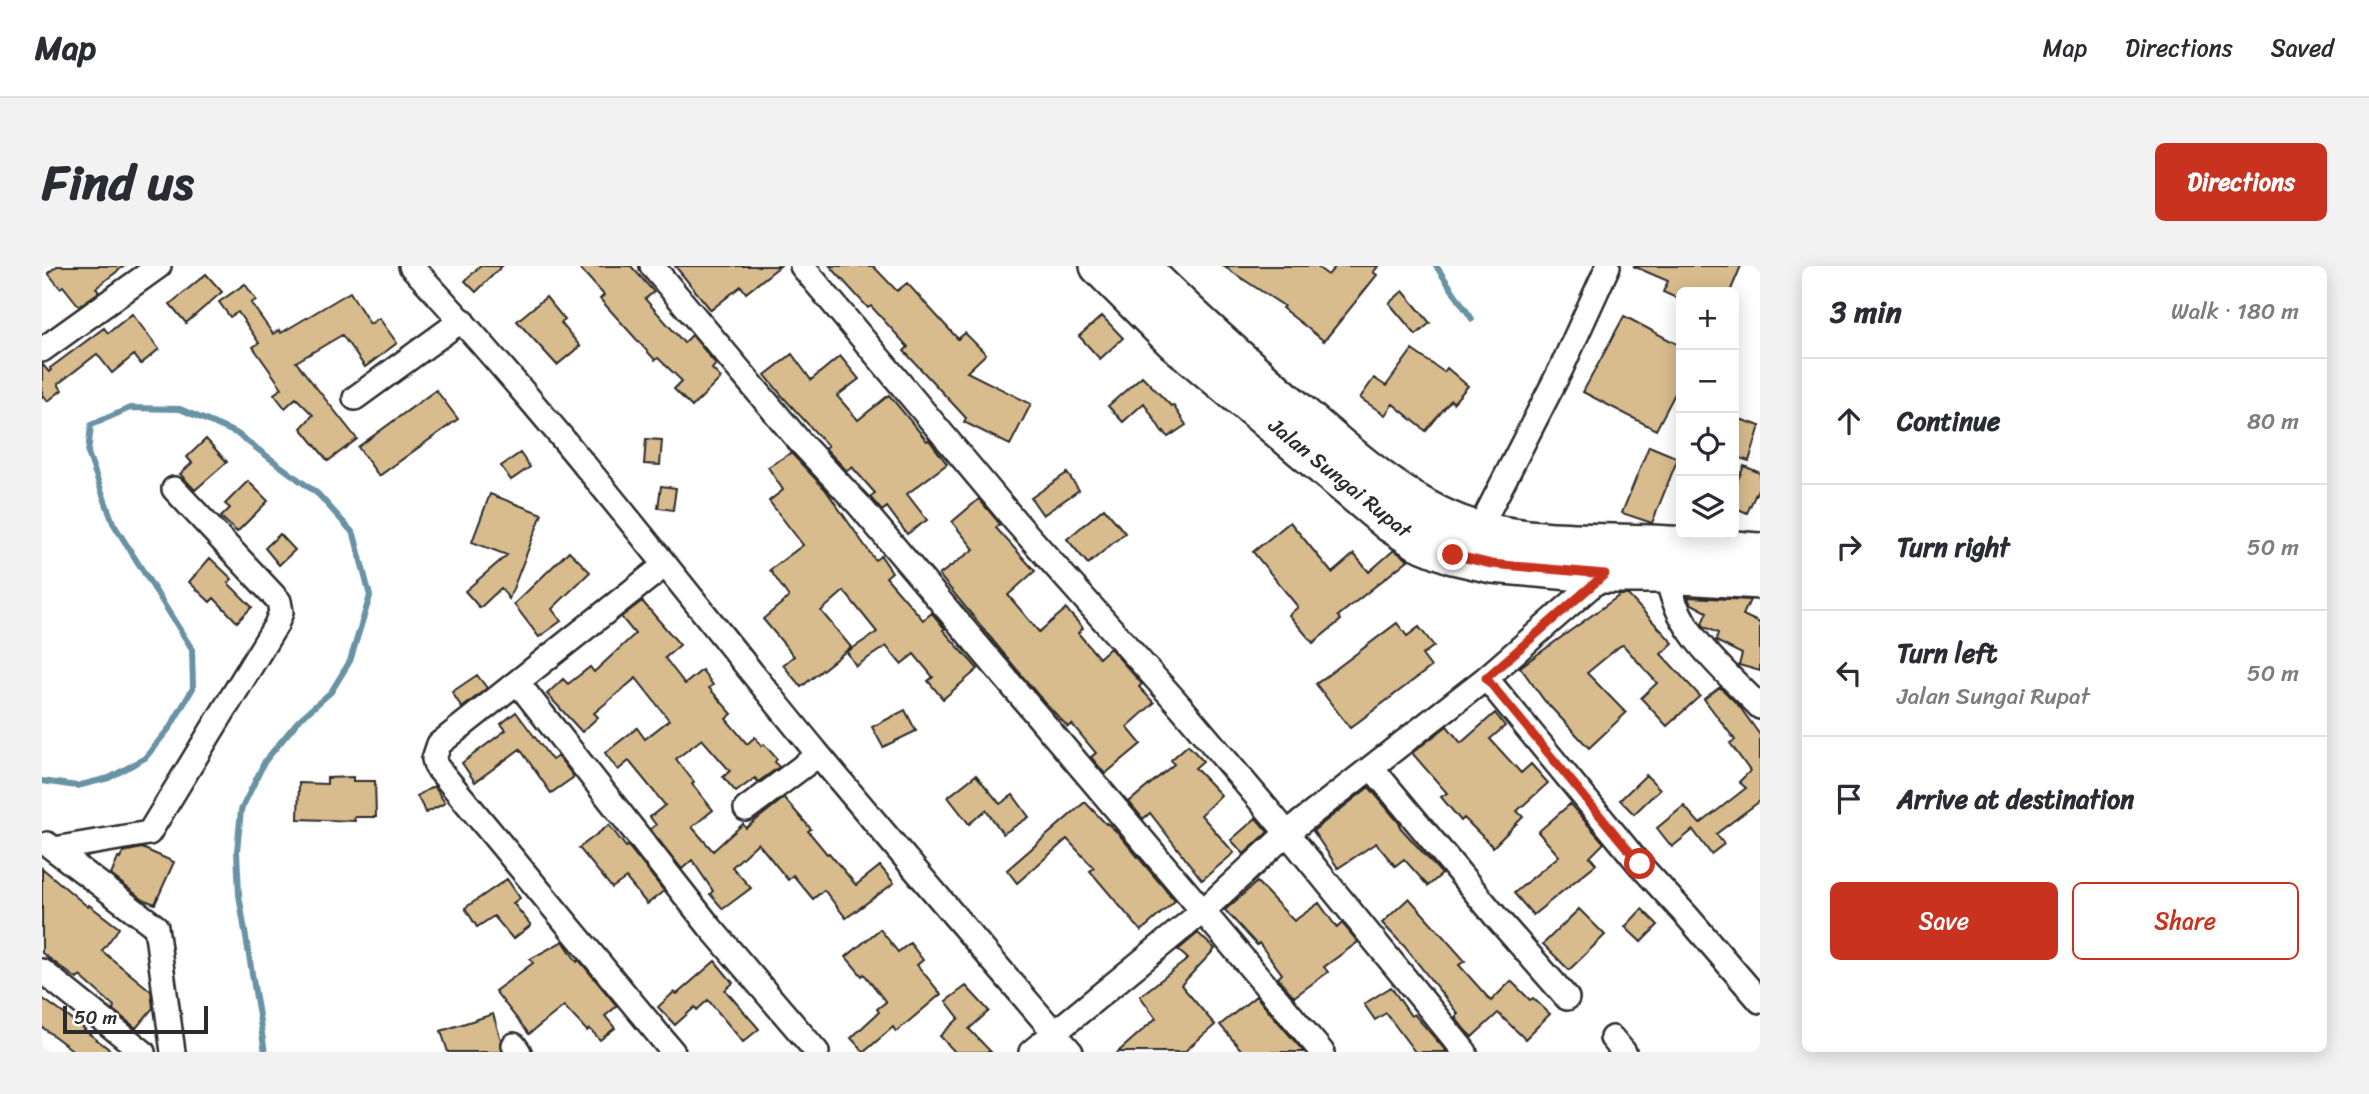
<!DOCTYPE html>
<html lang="en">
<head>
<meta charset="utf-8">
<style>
  body { margin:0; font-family:Sriracha,sans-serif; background:#f2f2f3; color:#2b2b33 }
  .controls { position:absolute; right:21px; top:21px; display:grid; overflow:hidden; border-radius:10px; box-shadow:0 4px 18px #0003 }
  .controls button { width:63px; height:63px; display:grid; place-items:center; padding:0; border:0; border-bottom:2px solid #e1e1e2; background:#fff; color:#2b2b33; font:35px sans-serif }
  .scale { position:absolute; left:21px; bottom:18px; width:145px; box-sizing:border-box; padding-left:7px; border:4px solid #2b2b2b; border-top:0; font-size:19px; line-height:24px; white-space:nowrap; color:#2b2b2b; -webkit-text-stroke:5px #fff; paint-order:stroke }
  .stop { position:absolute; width:21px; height:21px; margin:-16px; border:5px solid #c8321e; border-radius:50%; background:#fff }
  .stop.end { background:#c8321e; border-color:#fff; box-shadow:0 2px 7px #0008 }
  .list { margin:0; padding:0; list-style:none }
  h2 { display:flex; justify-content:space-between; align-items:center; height:91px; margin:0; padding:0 28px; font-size:30px }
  h2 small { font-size:23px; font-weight:400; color:#7c7c81 }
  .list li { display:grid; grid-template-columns:46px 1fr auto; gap:21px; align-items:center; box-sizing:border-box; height:126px; padding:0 28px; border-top:2px solid #e1e1e2 }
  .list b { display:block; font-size:26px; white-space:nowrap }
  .list p { margin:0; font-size:23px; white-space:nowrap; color:#7c7c81 }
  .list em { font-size:23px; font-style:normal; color:#7c7c81 }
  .actions { display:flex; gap:14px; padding:21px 28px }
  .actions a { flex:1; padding:16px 0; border:2px solid #c8321e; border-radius:10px; text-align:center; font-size:24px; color:#c8321e }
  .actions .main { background:#c8321e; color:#fff }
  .icon { flex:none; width:38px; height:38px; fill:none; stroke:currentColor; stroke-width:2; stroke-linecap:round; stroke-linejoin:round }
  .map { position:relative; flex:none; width:1718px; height:786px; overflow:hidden; border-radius:10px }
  header { display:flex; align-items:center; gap:42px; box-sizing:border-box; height:98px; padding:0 35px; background:#fff; border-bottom:2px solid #e1e1e2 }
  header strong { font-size:33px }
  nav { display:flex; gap:38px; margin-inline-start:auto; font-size:24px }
  .intro { display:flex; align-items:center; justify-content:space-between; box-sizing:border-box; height:168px; padding:0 42px }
  h1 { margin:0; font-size:49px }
  .button { padding:18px 32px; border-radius:10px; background:#c8321e; color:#fff; font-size:24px; font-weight:700 }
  main { display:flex; gap:42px; padding:0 42px }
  aside { flex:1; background:#fff; border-radius:10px; box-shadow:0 4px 18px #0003 }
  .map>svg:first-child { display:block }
</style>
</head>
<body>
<header>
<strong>Map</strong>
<nav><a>Map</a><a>Directions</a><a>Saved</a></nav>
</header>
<div class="intro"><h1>Find us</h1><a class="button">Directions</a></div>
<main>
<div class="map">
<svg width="1718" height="786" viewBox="0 0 1718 786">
  <rect width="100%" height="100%" fill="#fff"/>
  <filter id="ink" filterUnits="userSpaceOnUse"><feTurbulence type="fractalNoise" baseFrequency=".0143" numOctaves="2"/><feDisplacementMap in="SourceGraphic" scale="14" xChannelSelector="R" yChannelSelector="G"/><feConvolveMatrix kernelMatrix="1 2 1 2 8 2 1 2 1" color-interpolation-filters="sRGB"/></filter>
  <g filter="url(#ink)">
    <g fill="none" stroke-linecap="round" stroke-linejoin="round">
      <path stroke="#6992a4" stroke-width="6" d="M 1394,0 L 1430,53
        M 0,515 L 35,520 L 67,512 L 103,492 L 129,460 L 151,422 L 150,383 L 71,257 L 46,187 L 49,159 L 88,142 L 138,143 L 194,167 L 276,228 L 312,268 L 328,330 L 308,395 L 289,426 L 257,454 L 223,495 L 199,544 L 195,585 L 197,629 L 223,786"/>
    </g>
    <path fill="#d8bc8d" stroke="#2b2b2b" stroke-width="2" d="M 15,0 L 82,0 L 54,22 L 57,26 L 37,40 L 21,20 L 18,22 L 6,7 Z
      M 438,0 L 460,0 L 434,26 L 423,15 Z
      M 536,0 L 589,0 L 612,26 L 603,33 L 642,77 L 650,69 L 674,98 L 670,103 L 679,112 L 650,141 L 632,123 L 640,115 L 616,92 L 613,94 L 558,33 L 562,29 Z
      M 633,0 L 738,0 L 704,27 L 699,20 L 669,44 Z
      M 788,0 L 831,0 L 855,25 L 865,17 L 916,73 L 923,67 L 944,88 L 925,106 L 989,138 L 968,179 L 922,156 L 924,152 L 862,85 L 866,81 L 829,40 L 826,42 Z
      M 1181,0 L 1274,0 L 1286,9 L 1294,0 L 1337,0 L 1331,6 L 1335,9 L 1282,75 L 1240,42 L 1242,40 Z
      M 1591,0 L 1699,0 L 1688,26 L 1639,26 L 1639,34 L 1621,26 L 1626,15 Z
      M 164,8 L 180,26 L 144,57 L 128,38 Z
      M 203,18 L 214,34 L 209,37 L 231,68 L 237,64 L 239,67 L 308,26 L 328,58 L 337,52 L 355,77 L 323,101 L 300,69 L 254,96 L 315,173 L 286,195 L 259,162 L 271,149 L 254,132 L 243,142 L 232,128 L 240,122 L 211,81 L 217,77 L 196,46 L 188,51 L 177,36 Z
      M 1361,25 L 1388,57 L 1374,69 L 1347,37 Z
      M 504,31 L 523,54 L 519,57 L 538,80 L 515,99 L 475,55 Z
      M 90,48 L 117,83 L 99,98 L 92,89 L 70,107 L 55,88 L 16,118 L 20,124 L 6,135 L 2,130 L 0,131 L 0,98 L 7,106 L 9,104 L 8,102 L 62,62 L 66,67 Z
      M 1060,50 L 1081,72 L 1058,93 L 1037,70 Z
      M 1582,50 L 1639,80 L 1639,116 L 1614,164 L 1541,126 Z
      M 1370,84 L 1402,106 L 1405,102 L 1426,120 L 1411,137 L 1409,134 L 1384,165 L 1351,138 L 1343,149 L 1318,132 L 1332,112 L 1344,120 Z
      M 750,88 L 769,114 L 798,90 L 817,113 L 795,130 L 816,154 L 847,129 L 885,175 L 887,174 L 905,198 L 865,228 L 885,254 L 865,268 L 845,241 L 840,245 L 828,231 L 833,227 L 810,201 L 805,205 L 783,182 L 786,180 L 741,131 L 723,109 Z
      M 1100,110 L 1129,140 L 1131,139 L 1144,159 L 1126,171 L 1122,165 L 1121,167 L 1102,137 L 1081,156 L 1066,140 Z
      M 394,124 L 416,153 L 337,210 L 316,181 Z
      M 1692,151 L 1718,160 L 1707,195 L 1692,190 Z
      M 164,173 L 185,196 L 153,224 L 138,208 L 150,197 L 145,191 Z
      M 604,173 L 620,174 L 618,199 L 602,198 Z
      M 1607,180 L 1636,192 L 1610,257 L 1580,247 Z
      M 478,187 L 488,201 L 469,214 L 459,200 Z
      M 749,187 L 783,223 L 833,294 L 839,290 L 850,306 L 844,311 L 881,354 L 890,347 L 903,363 L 901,364 L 936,403 L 901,433 L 886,415 L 891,411 L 872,388 L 859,398 L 844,380 L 814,400 L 805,386 L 835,366 L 802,325 L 779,345 L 809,381 L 759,421 L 741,399 L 752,390 L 721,353 L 747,331 L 728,304 L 761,279 L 727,235 L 741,224 L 726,201 Z
      M 1702,200 L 1718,207 L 1718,219 L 1705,247 L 1692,241 L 1692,222 Z
      M 1025,207 L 1037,224 L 1001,249 L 989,232 Z
      M 206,215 L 226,235 L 195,266 L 179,251 L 188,242 L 183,238 Z
      M 619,220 L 634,222 L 631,244 L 616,242 Z
      M 448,228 L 500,248 L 467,333 L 459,322 L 438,342 L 423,325 L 465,289 L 430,276 Z
      M 937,233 L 958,258 L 954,262 L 993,305 L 966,329 L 997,366 L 1024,343 L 1041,362 L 1036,367 L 1057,392 L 1068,382 L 1100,418 L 1097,421 L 1112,437 L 1085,461 L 1099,478 L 1063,508 L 1049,491 L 1054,487 L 1030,458 L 1026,461 L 996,429 L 897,309 L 932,283 L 910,256 Z
      M 1062,242 L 1083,267 L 1046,298 L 1025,273 Z
      M 1248,256 L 1290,307 L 1312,288 L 1327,306 L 1352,284 L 1366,294 L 1296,350 L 1299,354 L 1271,377 L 1247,349 L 1256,341 L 1211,286 Z
      M 238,268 L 253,284 L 237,299 L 223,282 Z
      M 527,285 L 548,306 L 510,343 L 519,355 L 497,371 L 472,338 Z
      M 168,292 L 190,313 L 186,317 L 210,341 L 195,356 L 172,332 L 168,336 L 147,316 Z
      M 1578,329 L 1586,329 L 1631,377 L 1619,388 L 1658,430 L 1625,460 L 1599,432 L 1615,417 L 1581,379 L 1578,380 L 1545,407 L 1584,447 L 1547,482 L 1502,434 L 1478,401 Z
      M 1646,331 L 1708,334 L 1701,349 L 1718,357 L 1718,405 L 1697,399 L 1700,388 L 1674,375 L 1676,367 L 1663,361 L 1660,357 L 1665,346 L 1648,337 Z
      M 600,335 L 638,379 L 623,392 L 643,418 L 660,404 L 671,419 L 667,422 L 690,448 L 684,453 L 705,478 L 713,471 L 719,480 L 722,478 L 735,493 L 733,496 L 737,501 L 716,516 L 713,512 L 694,526 L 681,511 L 688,505 L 660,473 L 634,493 L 652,516 L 650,518 L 671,544 L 650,561 L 671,585 L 701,558 L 704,562 L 742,532 L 769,563 L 766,565 L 785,588 L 787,587 L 814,619 L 838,600 L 852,617 L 804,652 L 782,624 L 771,633 L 751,609 L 746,614 L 716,577 L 690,601 L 709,622 L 681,643 L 668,628 L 671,625 L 650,594 L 640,603 L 608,563 L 614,559 L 608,551 L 623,539 L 587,495 L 576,504 L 563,487 L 595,462 L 603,473 L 627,454 L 594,412 L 552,447 L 556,451 L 540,466 L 505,428 L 521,413 L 526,418 L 548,401 L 552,406 L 593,368 L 579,351 Z
      M 1355,357 L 1365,370 L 1377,361 L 1392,380 L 1380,389 L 1389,401 L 1308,462 L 1274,418 Z
      M 435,409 L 445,422 L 420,442 L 410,426 Z
      M 1678,421 L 1697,440 L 1718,469 L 1718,535 L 1674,568 L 1682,578 L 1669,588 L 1651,564 L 1630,581 L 1615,562 L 1642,540 L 1658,558 L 1704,522 L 1697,516 L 1708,505 L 1688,477 L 1693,474 L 1662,433 Z
      M 863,444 L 874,465 L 841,481 L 830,461 Z
      M 474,446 L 510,494 L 516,490 L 532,511 L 509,527 L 478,483 L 433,516 L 420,497 L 464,464 L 459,458 Z
      M 1453,447 L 1463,460 L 1448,473 L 1479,507 L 1489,498 L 1506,517 L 1475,545 L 1481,551 L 1451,581 L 1422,552 L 1419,555 L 1399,531 L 1405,527 L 1370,487 L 1405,460 L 1419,477 Z
      M 1146,479 L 1161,495 L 1153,502 L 1179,529 L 1159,549 L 1192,587 L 1160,614 L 1108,547 L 1101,553 L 1087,536 L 1132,498 L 1129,494 Z
      M 934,509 L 958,538 L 971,529 L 987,551 L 961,568 L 944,544 L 927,558 L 906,531 Z
      M 1604,509 L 1618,523 L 1592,548 L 1578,534 Z
      M 311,511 L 311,515 L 333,515 L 334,551 L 312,551 L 313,555 L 256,553 L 257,517 L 285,518 L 285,512 Z
      M 392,520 L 403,537 L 384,547 L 375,530 Z
      M 1327,521 L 1358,558 L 1358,561 L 1400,608 L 1386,620 L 1362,593 L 1353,600 L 1334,577 L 1296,602 L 1271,565 Z
      M 1043,536 L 1064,558 L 1065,557 L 1075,566 L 1133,635 L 1099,665 L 1048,605 L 1052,602 L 1025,573 L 975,617 L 965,604 Z
      M 1528,538 L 1562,577 L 1548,591 L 1554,598 L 1491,649 L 1472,627 L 1517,590 L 1496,566 Z
      M 1214,552 L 1226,566 L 1202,588 L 1189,574 Z
      M 567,559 L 584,581 L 586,580 L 622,625 L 605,638 L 584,612 L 570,622 L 537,582 Z
      M 100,582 L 132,596 L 113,638 L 100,633 L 69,609 L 76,592 L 78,593 L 81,586 Z
      M 0,602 L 46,641 L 47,639 L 77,662 L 60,685 L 109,725 L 111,742 L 94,762 L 71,744 L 72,740 L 38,710 L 35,713 L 0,687 Z
      M 465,613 L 478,632 L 471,637 L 489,659 L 471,673 L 452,650 L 435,661 L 423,642 Z
      M 1215,616 L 1252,655 L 1277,637 L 1295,662 L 1300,657 L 1316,676 L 1282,701 L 1286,706 L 1252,731 L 1236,712 L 1240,708 L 1217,677 L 1215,679 L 1183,644 Z
      M 1367,632 L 1423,695 L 1417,699 L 1449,735 L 1469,715 L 1488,734 L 1491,732 L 1508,748 L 1483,773 L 1456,747 L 1430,771 L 1423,764 L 1413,751 L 1416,748 L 1362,680 L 1340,657 Z
      M 1537,643 L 1563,669 L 1527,704 L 1501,678 Z
      M 1600,643 L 1616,659 L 1599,676 L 1583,661 Z
      M 838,663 L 856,686 L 868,677 L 881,694 L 875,699 L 899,728 L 854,766 L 851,761 L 822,786 L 809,772 L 837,746 L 835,743 L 844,736 L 822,708 L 820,710 L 804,691 Z
      M 1156,667 L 1173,683 L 1139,719 L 1173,759 L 1142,786 L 1076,786 L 1114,752 L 1098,730 L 1146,693 L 1136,684 Z
      M 521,675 L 535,696 L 537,694 L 575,740 L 563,750 L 573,762 L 558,774 L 548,763 L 545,765 L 522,740 L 487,768 L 453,725 L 491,697 L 488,693 Z
      M 673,695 L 691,717 L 683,724 L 717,763 L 701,776 L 666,734 L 655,744 L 653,741 L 633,759 L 616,741 L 632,726 L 635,728 Z
      M 924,720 L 947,745 L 927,763 L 949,786 L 913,786 L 898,770 L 917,752 L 904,735 Z
      M 1349,721 L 1369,750 L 1372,748 L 1405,786 L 1373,786 L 1344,747 L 1333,754 L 1322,738 Z
      M 1214,730 L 1262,786 L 1201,786 L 1178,759 Z
      M 0,732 L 43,763 L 42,764 L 71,786 L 33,786 L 0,761 Z
      M 451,748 L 459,774 L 460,786 L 406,786 L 399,765 Z"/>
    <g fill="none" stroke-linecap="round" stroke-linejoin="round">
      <defs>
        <path id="minor" d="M 369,0 C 514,154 641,324 776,488 C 859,588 944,687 1029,786
          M 610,0 L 758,176 L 817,239 L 1280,786
          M 760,0 L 974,256 L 1139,441 L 1231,550 L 1423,786
          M 0,84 L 117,0
          M 313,132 L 420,54
          M 1436,265 L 1519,103 L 1566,0
          M 623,299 L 397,478 L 392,493 L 394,500 L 631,786
          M 1625,308 C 1633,365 1680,402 1718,441
          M 1444,412 L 1598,599 L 1644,649 L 1718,735
          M 476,417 L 667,660 L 775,786
          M 1330,502 L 1454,651 L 1525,732
          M 704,543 L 776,489
          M 5,578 L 114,661 L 131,786
          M 12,583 L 107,567 L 234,359 L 239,346 L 237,335 L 132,223
          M 0,705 L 101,786
          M 1570,772 L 1582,786
          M 472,779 L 477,786
          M 989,786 L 1161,645 L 1245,567 L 1444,412 L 1563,308"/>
        <path id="primary" d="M 1057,0 L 1131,74 L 1348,257 L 1376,275 L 1411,289 L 1450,298 L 1563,308 L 1625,308 L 1718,314
          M 1098,0 C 1146,49 1198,95 1250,140 C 1301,184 1371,249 1438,265 C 1494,278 1550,276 1607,278 C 1644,279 1681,283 1718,286"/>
      </defs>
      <use href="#minor" stroke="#2b2b2b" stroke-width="28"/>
      <use href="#primary" stroke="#2b2b2b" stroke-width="42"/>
      <use href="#minor" stroke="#fff" stroke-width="23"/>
      <use href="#primary" stroke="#fff" stroke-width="37"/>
    </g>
  </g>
  <g fill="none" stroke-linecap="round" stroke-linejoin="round" filter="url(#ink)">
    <path stroke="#c8321e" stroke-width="9" d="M 1411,289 L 1450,298 L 1563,308 L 1444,412 L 1598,598"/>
  </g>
  <g text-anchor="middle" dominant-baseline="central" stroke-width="7" stroke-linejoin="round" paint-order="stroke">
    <g font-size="21" fill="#2b2b2b" stroke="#fff">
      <text transform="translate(1298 212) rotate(39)">Jalan Sungai Rupat</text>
    </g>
  </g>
</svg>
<div class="controls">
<button>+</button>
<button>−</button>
<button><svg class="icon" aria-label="locate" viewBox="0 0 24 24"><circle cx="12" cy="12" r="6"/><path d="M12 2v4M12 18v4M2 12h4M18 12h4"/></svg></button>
<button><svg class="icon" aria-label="layers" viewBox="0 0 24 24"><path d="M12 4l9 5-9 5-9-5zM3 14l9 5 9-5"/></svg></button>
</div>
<div class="scale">50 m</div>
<div class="stop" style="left:1598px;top:598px"></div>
<div class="stop end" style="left:1411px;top:289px"></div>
</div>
<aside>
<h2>3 min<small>Walk · 180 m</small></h2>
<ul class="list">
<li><svg class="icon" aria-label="ahead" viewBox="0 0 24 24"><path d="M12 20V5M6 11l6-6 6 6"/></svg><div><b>Continue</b></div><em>80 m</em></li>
<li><svg class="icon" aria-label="right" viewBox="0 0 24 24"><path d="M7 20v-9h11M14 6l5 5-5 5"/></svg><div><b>Turn right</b></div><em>50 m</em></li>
<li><svg class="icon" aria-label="left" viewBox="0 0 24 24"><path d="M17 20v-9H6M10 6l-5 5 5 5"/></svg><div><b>Turn left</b><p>Jalan Sungai Rupat</p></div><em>50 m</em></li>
<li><svg class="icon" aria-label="arrive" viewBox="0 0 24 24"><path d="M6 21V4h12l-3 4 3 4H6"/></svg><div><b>Arrive at destination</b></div></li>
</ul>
<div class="actions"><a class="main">Save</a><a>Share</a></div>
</aside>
</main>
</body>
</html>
